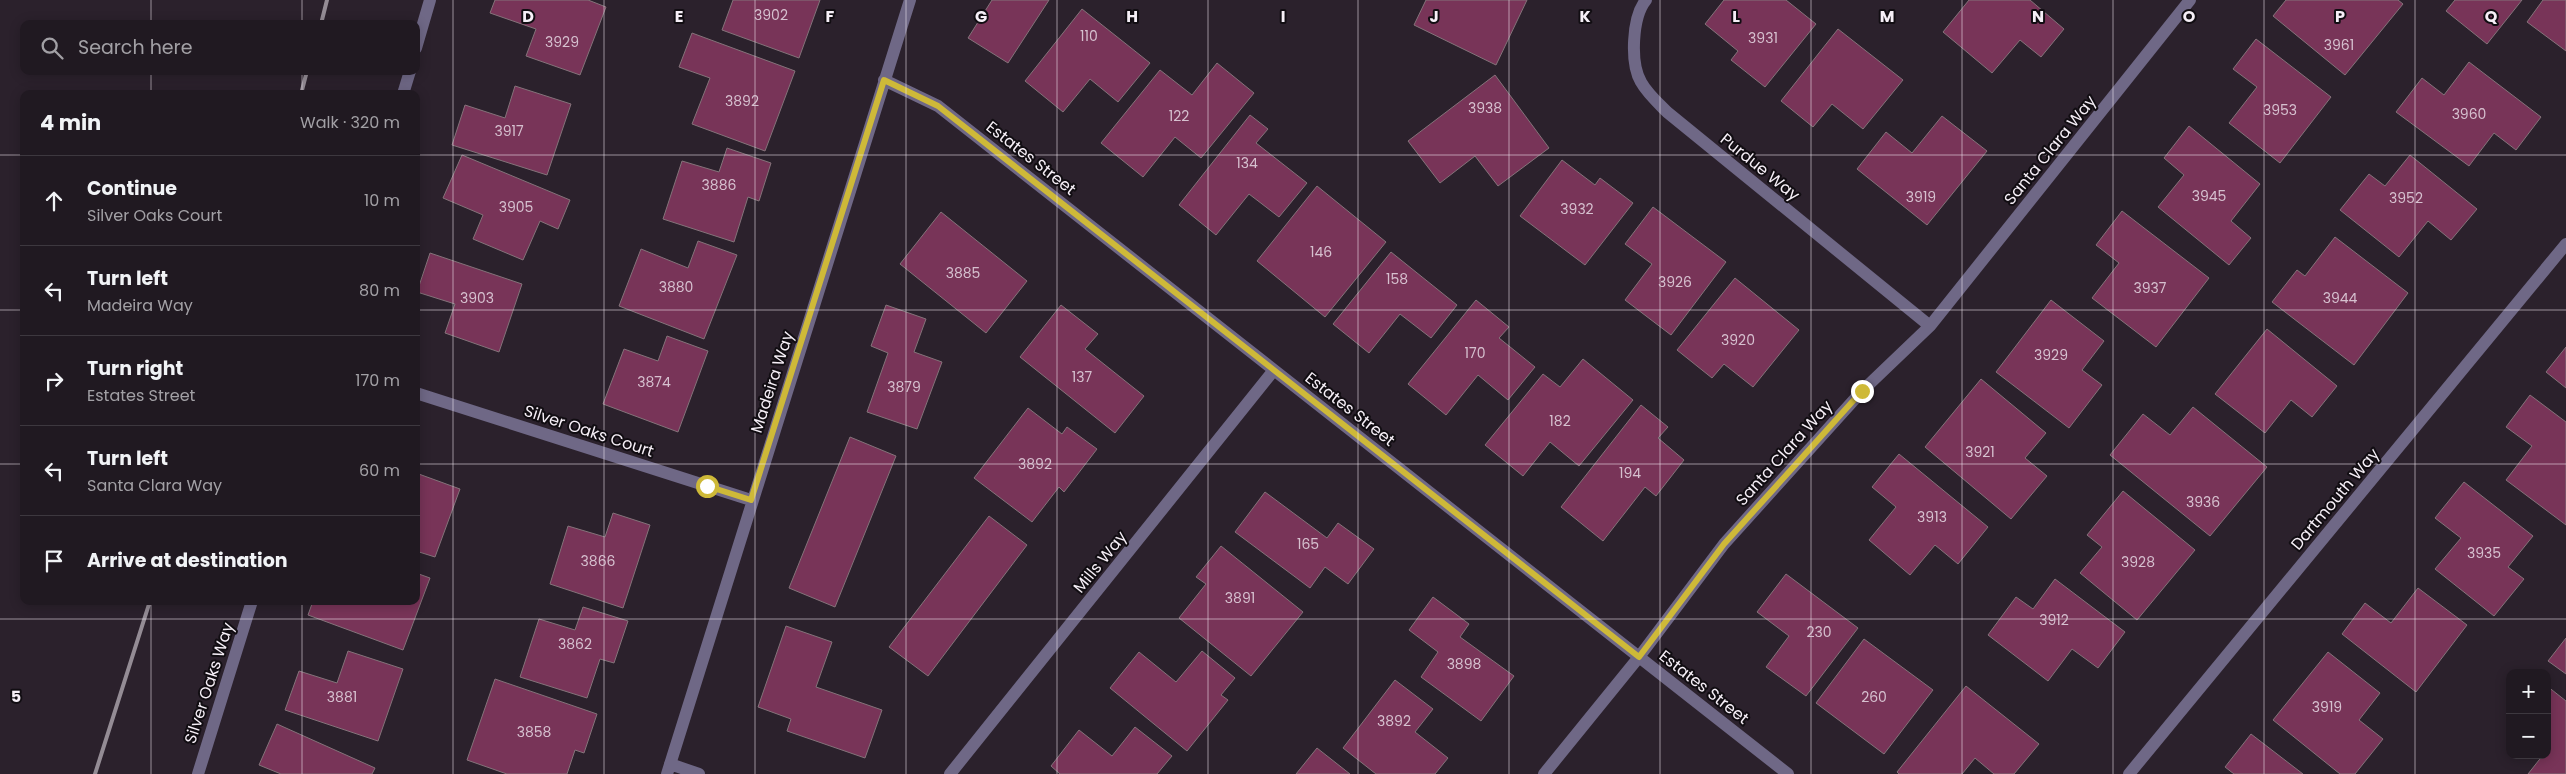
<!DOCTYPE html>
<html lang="en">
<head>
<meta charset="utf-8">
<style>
  body { margin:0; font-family:Poppins,sans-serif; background:#28222a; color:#f1f3f6 }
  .controls { position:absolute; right:15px; bottom:15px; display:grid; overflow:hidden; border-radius:10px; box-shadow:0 2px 12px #0003 }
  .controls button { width:45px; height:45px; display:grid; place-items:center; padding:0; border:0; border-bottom:1px solid #3d383f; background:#201921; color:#f1f3f6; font:25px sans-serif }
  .stop { position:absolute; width:15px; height:15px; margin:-11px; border:4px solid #ceb938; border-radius:50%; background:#fff }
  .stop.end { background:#ceb938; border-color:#fff; box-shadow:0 1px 5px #0008 }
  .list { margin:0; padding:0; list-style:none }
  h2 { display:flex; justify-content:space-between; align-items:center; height:65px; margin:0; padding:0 20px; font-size:21px }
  h2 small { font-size:16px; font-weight:400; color:#a2a0a5 }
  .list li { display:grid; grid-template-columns:32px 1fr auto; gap:15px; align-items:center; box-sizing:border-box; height:90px; padding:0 20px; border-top:1px solid #3d383f }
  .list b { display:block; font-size:19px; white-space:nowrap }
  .list p { margin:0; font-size:16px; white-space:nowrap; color:#a2a0a5 }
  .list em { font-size:16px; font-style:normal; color:#a2a0a5 }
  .icon { flex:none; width:28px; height:28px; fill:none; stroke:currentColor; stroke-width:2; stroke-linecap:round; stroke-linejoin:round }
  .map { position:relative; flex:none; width:2566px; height:774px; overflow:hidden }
  .search { position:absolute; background:#201921; box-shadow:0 2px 12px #0003; left:20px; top:20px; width:400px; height:55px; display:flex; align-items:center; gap:12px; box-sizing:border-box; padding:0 18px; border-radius:10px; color:#a2a0a5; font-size:19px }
  .panel { position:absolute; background:#201921; box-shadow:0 2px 12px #0003; left:20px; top:90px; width:400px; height:515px; border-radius:10px }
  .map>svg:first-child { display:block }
</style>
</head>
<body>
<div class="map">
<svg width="2566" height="774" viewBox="0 0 2566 774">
  <rect width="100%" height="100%" fill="#2b212c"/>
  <path fill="#783458" stroke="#84737a" d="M 495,0 L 588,0 L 606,7 L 580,75 L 526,56 L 536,29 L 490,13 Z
    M 733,0 L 820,0 L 799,58 L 722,30 Z
    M 992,0 L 1049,0 L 1008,63 L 968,38 Z
    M 1426,0 L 1527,0 L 1496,65 L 1414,25 Z
    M 1724,0 L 1786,0 L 1816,24 L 1765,87 L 1731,60 L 1738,51 L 1705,24 Z
    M 1969,0 L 2030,0 L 2064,29 L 2041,57 L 2020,40 L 1992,73 L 1943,32 Z
    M 2286,0 L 2398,0 L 2403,4 L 2345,75 L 2273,16 Z
    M 2455,0 L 2522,0 L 2487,44 L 2446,11 Z
    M 2543,0 L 2566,0 L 2566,51 L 2527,22 Z
    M 1082,9 L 1150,63 L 1118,102 L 1090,79 L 1063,112 L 1025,81 Z
    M 1838,29 L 1903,80 L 1863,129 L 1832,104 L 1813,127 L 1781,101 Z
    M 692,33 L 795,71 L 765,151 L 692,124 L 710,78 L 679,67 Z
    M 2256,39 L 2331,97 L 2280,163 L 2229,123 L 2257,87 L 2233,69 Z
    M 2469,62 L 2541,117 L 2516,150 L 2494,133 L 2469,166 L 2396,112 L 2422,78 L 2444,95 Z
    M 1217,63 L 1254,93 L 1201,158 L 1175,137 L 1143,177 L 1101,143 L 1160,70 L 1192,95 Z
    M 1495,75 L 1549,148 L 1498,186 L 1475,156 L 1440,183 L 1408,141 Z
    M 515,86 L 571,104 L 547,175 L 452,145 L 465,105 L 505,118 Z
    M 1250,115 L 1268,129 L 1256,143 L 1307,183 L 1279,217 L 1249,194 L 1216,235 L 1179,205 Z
    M 1942,116 L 1987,151 L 1927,225 L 1857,169 L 1886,132 L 1912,153 Z
    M 2189,126 L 2260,184 L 2231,221 L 2251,238 L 2229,265 L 2158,207 L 2184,175 L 2164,158 Z
    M 727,148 L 771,163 L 759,201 L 748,197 L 734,242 L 663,219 L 682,161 L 719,172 Z
    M 462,155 L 570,200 L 558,229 L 540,221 L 523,260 L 473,239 L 483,215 L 443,198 Z
    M 2410,155 L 2477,209 L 2451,240 L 2428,221 L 2399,257 L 2340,210 L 2369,174 L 2385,186 Z
    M 1562,160 L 1595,185 L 1600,178 L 1633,203 L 1585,265 L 1520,216 Z
    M 1317,186 L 1386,242 L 1325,317 L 1257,261 Z
    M 1653,207 L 1726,262 L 1671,335 L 1625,300 L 1652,264 L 1625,244 Z
    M 2122,211 L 2209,278 L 2156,347 L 2092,298 L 2119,263 L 2096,245 Z
    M 941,212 L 1027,281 L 986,333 L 900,264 Z
    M 2335,237 L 2408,293 L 2354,365 L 2272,302 L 2297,270 L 2305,276 Z
    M 698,241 L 737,255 L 704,339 L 619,306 L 641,249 L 688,268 Z
    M 1391,252 L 1457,305 L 1431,338 L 1400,314 L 1369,353 L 1333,324 Z
    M 430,253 L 522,284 L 499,352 L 445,333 L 455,304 L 417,292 Z
    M 1735,278 L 1799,330 L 1753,387 L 1724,364 L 1712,378 L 1677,350 Z
    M 1476,300 L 1509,327 L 1499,338 L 1535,367 L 1508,400 L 1478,375 L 1446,415 L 1408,384 Z
    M 2051,300 L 2104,341 L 2082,370 L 2102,385 L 2069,428 L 1996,372 Z
    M 886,305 L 926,319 L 914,352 L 942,362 L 917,429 L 867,412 L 888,353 L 871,346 Z
    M 1061,305 L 1098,334 L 1085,349 L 1144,396 L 1115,433 L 1020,357 Z
    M 2267,329 L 2337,386 L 2312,417 L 2291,400 L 2265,433 L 2215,394 Z
    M 667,336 L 708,351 L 678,432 L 603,404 L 624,349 L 658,361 Z
    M 2566,347 L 2566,388 L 2546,372 Z
    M 1583,359 L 1633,400 L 1579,466 L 1550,442 L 1523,476 L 1485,445 L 1543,374 L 1560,387 Z
    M 1981,379 L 2046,433 L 2025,458 L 2047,476 L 2011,519 L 1925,447 Z
    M 2530,395 L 2566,422 L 2566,525 L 2506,480 L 2532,446 L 2506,427 Z
    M 1641,405 L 1668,427 L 1658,438 L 1684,460 L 1656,496 L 1645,487 L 1603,541 L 1561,507 Z
    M 2193,407 L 2267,467 L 2210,536 L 2110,455 L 2143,414 L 2170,435 Z
    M 1028,408 L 1062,434 L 1067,427 L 1097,449 L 1064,492 L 1059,487 L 1032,522 L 974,478 Z
    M 850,437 L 896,456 L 835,607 L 789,588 Z
    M 1899,454 L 1988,527 L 1958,564 L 1935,545 L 1910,575 L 1869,540 L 1896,507 L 1872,487 Z
    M 416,473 L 460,489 L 435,557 L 416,551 Z
    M 2464,482 L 2533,536 L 2508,567 L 2524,579 L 2494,616 L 2435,569 L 2461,538 L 2435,518 Z
    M 2123,491 L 2195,550 L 2137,620 L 2080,573 L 2102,547 L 2087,535 Z
    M 1265,492 L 1327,538 L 1338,523 L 1374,549 L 1348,584 L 1325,567 L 1310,588 L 1235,532 Z
    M 613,513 L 650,525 L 623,608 L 550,584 L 568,526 L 605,537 Z
    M 989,516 L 1027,545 L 928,676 L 889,647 Z
    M 1221,546 L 1303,612 L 1251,676 L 1179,618 L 1206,584 L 1196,577 Z
    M 416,573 L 430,578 L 403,650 L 308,615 L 313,601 L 416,601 Z
    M 1786,574 L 1858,628 L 1806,696 L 1766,667 L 1789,636 L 1757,612 Z
    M 2055,579 L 2125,632 L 2098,668 L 2072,649 L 2048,681 L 1988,635 L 2016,597 L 2033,609 Z
    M 2418,588 L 2467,625 L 2416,692 L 2342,634 L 2365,603 L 2391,623 Z
    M 1433,597 L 1469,624 L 1460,637 L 1514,676 L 1481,721 L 1421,677 L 1438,652 L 1409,630 Z
    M 583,607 L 628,621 L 614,663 L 600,659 L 587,698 L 520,677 L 539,619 L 575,630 Z
    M 786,626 L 832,642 L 816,687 L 882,710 L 865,758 L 787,731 L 791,719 L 758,707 Z
    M 2566,638 L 2566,674 L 2548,661 Z
    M 1864,639 L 1933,690 L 1884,754 L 1816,703 Z
    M 348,651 L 403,669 L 378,741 L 285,710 L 299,671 L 337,683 Z
    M 1202,651 L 1235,678 L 1221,695 L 1228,700 L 1187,751 L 1110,688 L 1139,652 L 1176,682 Z
    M 2328,652 L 2380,693 L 2359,720 L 2383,739 L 2355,774 L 2340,774 L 2273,720 Z
    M 495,679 L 597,714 L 584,753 L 575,750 L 567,774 L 507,774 L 467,760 Z
    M 1395,680 L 1433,709 L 1415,732 L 1448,758 L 1435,774 L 1376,774 L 1343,748 Z
    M 1966,686 L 2039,744 L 2014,774 L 1994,774 L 1975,758 L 1962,774 L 1899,774 L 1897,772 Z
    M 2547,686 L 2566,701 L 2566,774 L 2528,774 L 2543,755 L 2547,755 Z
    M 277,724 L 375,768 L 372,774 L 281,774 L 259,765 Z
    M 1135,727 L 1172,756 L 1157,774 L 1060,774 L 1051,766 L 1079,730 L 1112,756 Z
    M 2251,734 L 2303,774 L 2234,774 L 2225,767 Z
    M 1317,748 L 1350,774 L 1296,774 Z"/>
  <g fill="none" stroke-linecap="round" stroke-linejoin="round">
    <path stroke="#6f6886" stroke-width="12" d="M 1646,0 C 1632,17 1630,63 1641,82 C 1647,93 1658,103 1667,112 L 1930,326
      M 416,48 L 430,0
      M 884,80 L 938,106 L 1788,774
      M 403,94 L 410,71
      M 416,393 L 751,500
      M 670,764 L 699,774
      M 198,774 L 252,601
      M 667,774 L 910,0
      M 950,774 L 1274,370
      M 1544,774 L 1639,657 L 1724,544 L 1862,391 L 1930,326 L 2190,0
      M 2129,774 L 2566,244"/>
    <path stroke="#948c95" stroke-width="4" d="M 321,24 L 327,0
      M 301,94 L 307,71
      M 95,774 L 150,601"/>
  </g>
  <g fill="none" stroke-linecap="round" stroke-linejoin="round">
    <path stroke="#ceb938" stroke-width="6" d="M 707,486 L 751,500 L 884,80 L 938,106 L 1639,657 L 1724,544 L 1862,391"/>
  </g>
  <path fill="none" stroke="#f6eff7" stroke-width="1" stroke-opacity="0.55" d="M 151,0 L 151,24M 302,0 L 302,24M 453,0 L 453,774M 604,0 L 604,774M 755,0 L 755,774M 906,0 L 906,774M 1057,0 L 1057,774M 1208,0 L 1208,774M 1358,0 L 1358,774M 1509,0 L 1509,774M 1660,0 L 1660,774M 1811,0 L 1811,774M 1962,0 L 1962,774M 2113,0 L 2113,774M 2264,0 L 2264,774M 2415,0 L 2415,774M 151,71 L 151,94M 302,71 L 302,94M 0,155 L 24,155M 416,155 L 2566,155M 0,310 L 24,310M 416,310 L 2566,310M 0,464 L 24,464M 416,464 L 2566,464M 151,601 L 151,774M 302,601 L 302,774M 0,619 L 2566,619"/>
  <g text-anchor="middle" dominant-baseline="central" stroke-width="4" stroke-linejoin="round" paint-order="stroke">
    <g font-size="14" fill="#d6c0cf">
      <text x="771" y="15">3902</text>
      <text x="1089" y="36">110</text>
      <text x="1763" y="38">3931</text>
      <text x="562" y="42">3929</text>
      <text x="2339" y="45">3961</text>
      <text x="742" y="101">3892</text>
      <text x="1485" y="108">3938</text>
      <text x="2280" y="110">3953</text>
      <text x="2469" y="114">3960</text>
      <text x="1179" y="116">122</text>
      <text x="509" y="131">3917</text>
      <text x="1247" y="163">134</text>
      <text x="719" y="185">3886</text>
      <text x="2209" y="196">3945</text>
      <text x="1921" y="197">3919</text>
      <text x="2406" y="198">3952</text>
      <text x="516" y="207">3905</text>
      <text x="1577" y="209">3932</text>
      <text x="1321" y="252">146</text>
      <text x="963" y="273">3885</text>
      <text x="1397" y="279">158</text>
      <text x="1675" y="282">3926</text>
      <text x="676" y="287">3880</text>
      <text x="2150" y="288">3937</text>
      <text x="477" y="298">3903</text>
      <text x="2340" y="298">3944</text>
      <text x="1738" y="340">3920</text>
      <text x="1475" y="353">170</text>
      <text x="2051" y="355">3929</text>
      <text x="1082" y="377">137</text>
      <text x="654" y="382">3874</text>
      <text x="904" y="387">3879</text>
      <text x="1560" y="421">182</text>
      <text x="1980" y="452">3921</text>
      <text x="1035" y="464">3892</text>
      <text x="1630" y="473">194</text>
      <text x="2203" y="502">3936</text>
      <text x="1932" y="517">3913</text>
      <text x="1308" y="544">165</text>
      <text x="2484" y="553">3935</text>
      <text x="598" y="561">3866</text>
      <text x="2138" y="562">3928</text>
      <text x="1240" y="598">3891</text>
      <text x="2054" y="620">3912</text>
      <text x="1819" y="632">230</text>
      <text x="575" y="644">3862</text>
      <text x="1464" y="664">3898</text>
      <text x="342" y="697">3881</text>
      <text x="1874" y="697">260</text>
      <text x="2327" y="707">3919</text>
      <text x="1394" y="721">3892</text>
      <text x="534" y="732">3858</text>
    </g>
    <g font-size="16" fill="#f6eff7" stroke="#110d12">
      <text transform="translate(2050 150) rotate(-51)">Santa Clara Way</text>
      <text transform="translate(1031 158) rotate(38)">Estates Street</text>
      <text transform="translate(1760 167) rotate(39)">Purdue Way</text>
      <text transform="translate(772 382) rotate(-72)">Madeira Way</text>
      <text transform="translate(1350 409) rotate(38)">Estates Street</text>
      <text transform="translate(589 431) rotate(18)">Silver Oaks Court</text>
      <text transform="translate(1784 453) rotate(-48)">Santa Clara Way</text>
      <text transform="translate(2335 499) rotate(-50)">Dartmouth Way</text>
      <text transform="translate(1100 562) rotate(-51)">Mills Way</text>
      <text transform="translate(209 683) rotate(-72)">Silver Oaks Way</text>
      <text transform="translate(1704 687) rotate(38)">Estates Street</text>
    </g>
  </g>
  <g font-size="16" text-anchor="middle" font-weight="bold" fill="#f6eff7" stroke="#110d12" stroke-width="4" stroke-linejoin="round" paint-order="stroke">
    <text x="528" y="22">D</text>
    <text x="679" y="22">E</text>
    <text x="830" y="22">F</text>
    <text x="981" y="22">G</text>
    <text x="1132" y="22">H</text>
    <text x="1283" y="22">I</text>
    <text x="1434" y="22">J</text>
    <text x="1585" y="22">K</text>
    <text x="1736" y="22">L</text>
    <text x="1887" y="22">M</text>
    <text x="2038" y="22">N</text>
    <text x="2189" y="22">O</text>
    <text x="2340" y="22">P</text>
    <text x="2491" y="22">Q</text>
    <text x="16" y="702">5</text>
  </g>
</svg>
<div class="controls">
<button>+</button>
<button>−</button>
</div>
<div class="stop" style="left:707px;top:486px"></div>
<div class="stop end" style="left:1862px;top:391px"></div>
<div class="search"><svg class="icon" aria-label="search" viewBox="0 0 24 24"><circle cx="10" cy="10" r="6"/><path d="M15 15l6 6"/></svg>Search here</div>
<section class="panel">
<h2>4 min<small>Walk · 320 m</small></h2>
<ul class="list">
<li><svg class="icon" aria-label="ahead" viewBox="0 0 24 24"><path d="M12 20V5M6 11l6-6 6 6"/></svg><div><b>Continue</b><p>Silver Oaks Court</p></div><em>10 m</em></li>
<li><svg class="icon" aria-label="left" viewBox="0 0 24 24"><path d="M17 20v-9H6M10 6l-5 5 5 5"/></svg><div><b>Turn left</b><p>Madeira Way</p></div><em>80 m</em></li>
<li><svg class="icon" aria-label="right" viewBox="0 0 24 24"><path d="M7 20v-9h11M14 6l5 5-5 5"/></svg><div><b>Turn right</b><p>Estates Street</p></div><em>170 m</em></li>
<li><svg class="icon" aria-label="left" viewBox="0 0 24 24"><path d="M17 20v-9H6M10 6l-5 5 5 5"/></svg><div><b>Turn left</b><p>Santa Clara Way</p></div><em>60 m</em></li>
<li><svg class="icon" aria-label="arrive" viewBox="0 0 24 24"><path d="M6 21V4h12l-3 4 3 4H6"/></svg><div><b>Arrive at destination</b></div></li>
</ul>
</section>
</div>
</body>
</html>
